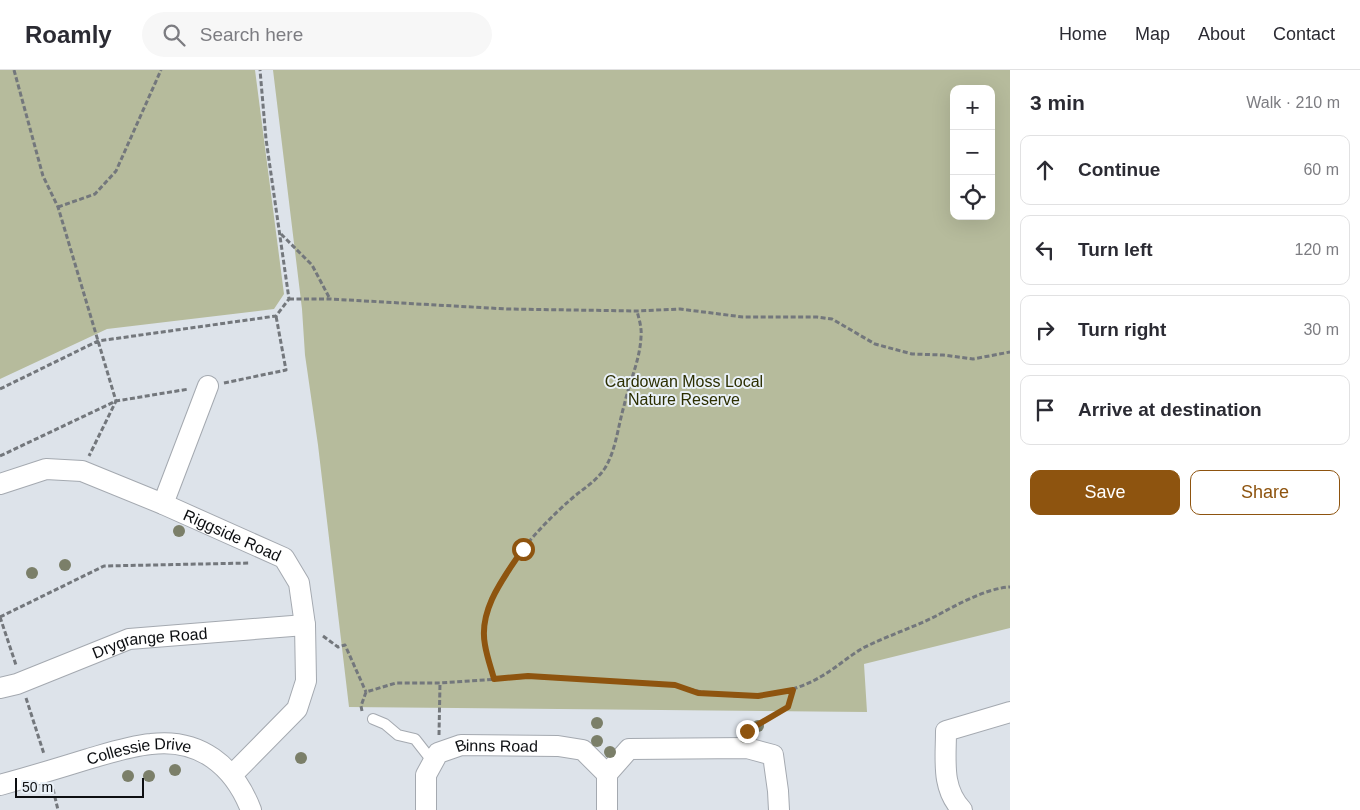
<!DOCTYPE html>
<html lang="en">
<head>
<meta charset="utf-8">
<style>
  body { margin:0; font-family:Arial,sans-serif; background:#f7f7f7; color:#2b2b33 }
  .controls { position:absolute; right:15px; top:15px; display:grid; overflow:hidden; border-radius:10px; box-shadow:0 5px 20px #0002 }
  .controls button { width:45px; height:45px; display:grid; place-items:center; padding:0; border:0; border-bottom:1px solid #e1e1e2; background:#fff; color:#2b2b33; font:25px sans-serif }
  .scale { position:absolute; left:15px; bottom:12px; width:129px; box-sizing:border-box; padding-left:5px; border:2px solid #0d0f12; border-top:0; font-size:14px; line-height:18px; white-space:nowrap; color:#0d0f12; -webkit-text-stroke:4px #eaf1f8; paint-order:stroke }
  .stop { position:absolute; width:15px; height:15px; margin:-11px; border:4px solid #8e540f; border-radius:50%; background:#fff }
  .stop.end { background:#8e540f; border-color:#fff; box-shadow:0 1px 5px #0008 }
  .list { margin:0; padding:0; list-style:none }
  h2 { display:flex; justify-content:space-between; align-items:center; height:65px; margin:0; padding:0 20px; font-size:21px }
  h2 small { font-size:16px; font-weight:400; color:#7c7c81 }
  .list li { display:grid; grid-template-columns:32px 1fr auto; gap:15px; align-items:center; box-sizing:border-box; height:70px; margin:0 10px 10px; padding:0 10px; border:1px solid #e1e1e2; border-radius:10px }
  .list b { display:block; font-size:19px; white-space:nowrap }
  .list em { font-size:16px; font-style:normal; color:#7c7c81 }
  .actions { display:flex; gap:10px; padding:15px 20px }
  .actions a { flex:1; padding:11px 0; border:1px solid #8e540f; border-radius:10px; text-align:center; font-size:18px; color:#8e540f }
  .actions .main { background:#8e540f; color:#fff }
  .icon { flex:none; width:28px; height:28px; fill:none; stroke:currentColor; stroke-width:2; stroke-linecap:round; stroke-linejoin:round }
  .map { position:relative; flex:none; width:1010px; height:740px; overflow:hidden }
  header { display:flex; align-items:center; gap:30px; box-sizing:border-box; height:70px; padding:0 25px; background:#fff; border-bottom:1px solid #e1e1e2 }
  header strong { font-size:24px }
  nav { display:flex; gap:28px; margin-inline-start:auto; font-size:18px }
  .search { width:350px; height:45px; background:#f7f7f7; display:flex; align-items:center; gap:12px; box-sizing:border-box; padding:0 18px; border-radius:28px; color:#7c7c81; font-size:19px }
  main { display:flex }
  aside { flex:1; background:#fff }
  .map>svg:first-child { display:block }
</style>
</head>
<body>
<header>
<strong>Roamly</strong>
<div class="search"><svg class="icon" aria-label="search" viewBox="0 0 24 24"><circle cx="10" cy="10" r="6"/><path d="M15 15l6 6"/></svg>Search here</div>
<nav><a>Home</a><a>Map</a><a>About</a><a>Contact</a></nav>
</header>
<main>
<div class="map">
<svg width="1010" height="740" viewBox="0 0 1010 740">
  <rect width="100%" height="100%" fill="#dde3ea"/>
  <path fill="#b6bb9c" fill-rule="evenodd" d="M 0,0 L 255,0 L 284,224 L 274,239 L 107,259 L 0,309 Z
    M 273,0 L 1010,0 L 1010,558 L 864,594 L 867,642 L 349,637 L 318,375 L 305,285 L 302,239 ZM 954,19 L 991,19 L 991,146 L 954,146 Z"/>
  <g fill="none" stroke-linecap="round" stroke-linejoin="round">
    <defs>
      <path id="lane" d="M 373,649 L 385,654 L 398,665 L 415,669 L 433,692"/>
      <g id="street">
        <path id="s1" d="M 0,414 L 46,399 L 82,401 L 163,434 L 284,488 L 299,513 L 305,555 L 306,611 L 297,639 L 232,705"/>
        <path d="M 163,434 L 208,316"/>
        <path id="s2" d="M 0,618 L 17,614 L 129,569 L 305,555"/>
        <path id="s3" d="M 0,715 C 29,707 59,698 88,689 C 109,683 130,676 151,674 C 200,668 234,696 251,740"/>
        <path id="s4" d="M 426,740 L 426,705 L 438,683 L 461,675 L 558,676 L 583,680 L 607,704"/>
        <path d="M 607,740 L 607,704 L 629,679 L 747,678 L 773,685 L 778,721 L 779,740"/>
        <path d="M 962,740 C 941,718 946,690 946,661 L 1010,642"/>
      </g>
    </defs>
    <use href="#lane" stroke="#a4a9b0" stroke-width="12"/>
    <use href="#street" stroke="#a4a9b0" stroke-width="22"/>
    <path stroke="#73777c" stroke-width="3" stroke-dasharray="5 2.5" stroke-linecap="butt" d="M 14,0 L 43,106 L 58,137 L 116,331 L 89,386
      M 58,137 L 95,124 L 116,101 L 161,0
      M 281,164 L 312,195 L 330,229
      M 289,229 L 330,229 L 507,239 L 637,241 L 680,239 L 743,247 L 817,247 L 832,249 L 875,274 L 912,284 L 943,285 L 973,289 L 1010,282
      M 224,313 L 286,300 L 276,246
      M 0,319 L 98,271 L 276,246 L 289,229 L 266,69 L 260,0
      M 0,386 L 116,331 L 189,319
      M 0,547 L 104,496 L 250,493
      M 0,547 L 16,595
      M 323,566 L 338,577 L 345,575 L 366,622
      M 494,609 C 489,592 481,572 484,554 C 492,509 536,460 569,431 C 582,419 595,413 605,398 C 616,380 618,356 624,336 C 629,313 640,290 641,267 C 642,258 639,249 637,241
      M 26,628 L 44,684
      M 362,641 L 361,636 L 366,622 L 396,613 L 440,613 L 528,607 L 675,615 C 721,630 779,632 822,606 C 836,598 849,586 863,578 C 887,566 912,558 936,546 C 956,535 987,518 1010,517
      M 748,660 L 788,637 L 793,620
      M 439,665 L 440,613
      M 53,719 L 58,740"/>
    <use href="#lane" stroke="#fff" stroke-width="10"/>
    <use href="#street" stroke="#fff" stroke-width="20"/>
  </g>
  <g fill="#7b7f69">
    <circle cx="179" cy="461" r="6"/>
    <circle cx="65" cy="495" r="6"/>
    <circle cx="32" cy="503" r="6"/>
    <circle cx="597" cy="653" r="6"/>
    <circle cx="758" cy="656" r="6"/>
    <circle cx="745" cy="667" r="6"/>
    <circle cx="597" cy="671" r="6"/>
    <circle cx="610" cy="682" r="6"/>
    <circle cx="301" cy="688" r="6"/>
    <circle cx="175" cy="700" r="6"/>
    <circle cx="128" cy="706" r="6"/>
    <circle cx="149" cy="706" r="6"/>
  </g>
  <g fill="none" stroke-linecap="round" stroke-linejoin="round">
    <path stroke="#8e540f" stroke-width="6" d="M 523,479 C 505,506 478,539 485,575 C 487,587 491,598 494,609 L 528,606 L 675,615 L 698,623 L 758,626 L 793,620 L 788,637 L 747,661"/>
  </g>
  <g text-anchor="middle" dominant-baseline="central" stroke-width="4" stroke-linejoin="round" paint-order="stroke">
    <g font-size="16" fill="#2b2e00" stroke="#eaf1f8">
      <text x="684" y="311">Cardowan Moss Local<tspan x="684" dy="18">Nature Reserve</tspan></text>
    </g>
    <g font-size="16" fill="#0d0f12" stroke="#eaf1f8">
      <text stroke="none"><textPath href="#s1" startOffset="248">Riggside Road</textPath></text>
      <text stroke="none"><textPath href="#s2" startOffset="158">Drygrange Road</textPath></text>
      <text stroke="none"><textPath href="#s4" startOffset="120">Binns Road</textPath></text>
      <text stroke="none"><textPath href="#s3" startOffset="144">Collessie Drive</textPath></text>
    </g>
  </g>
</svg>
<div class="controls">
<button>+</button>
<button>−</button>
<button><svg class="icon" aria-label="locate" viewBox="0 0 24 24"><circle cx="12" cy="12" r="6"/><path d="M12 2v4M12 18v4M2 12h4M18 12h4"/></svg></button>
</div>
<div class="scale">50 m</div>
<div class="stop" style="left:523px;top:479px"></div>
<div class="stop end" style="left:747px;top:661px"></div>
</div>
<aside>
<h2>3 min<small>Walk · 210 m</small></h2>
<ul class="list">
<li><svg class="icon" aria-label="ahead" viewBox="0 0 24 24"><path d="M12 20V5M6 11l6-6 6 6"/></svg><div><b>Continue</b></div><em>60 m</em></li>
<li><svg class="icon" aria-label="left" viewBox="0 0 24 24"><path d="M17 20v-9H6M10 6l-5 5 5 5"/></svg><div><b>Turn left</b></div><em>120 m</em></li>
<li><svg class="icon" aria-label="right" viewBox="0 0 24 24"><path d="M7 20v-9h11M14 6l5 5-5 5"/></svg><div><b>Turn right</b></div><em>30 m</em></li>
<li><svg class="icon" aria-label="arrive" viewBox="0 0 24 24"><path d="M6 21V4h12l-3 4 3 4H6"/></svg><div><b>Arrive at destination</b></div></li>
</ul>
<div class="actions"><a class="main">Save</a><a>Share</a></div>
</aside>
</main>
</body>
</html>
